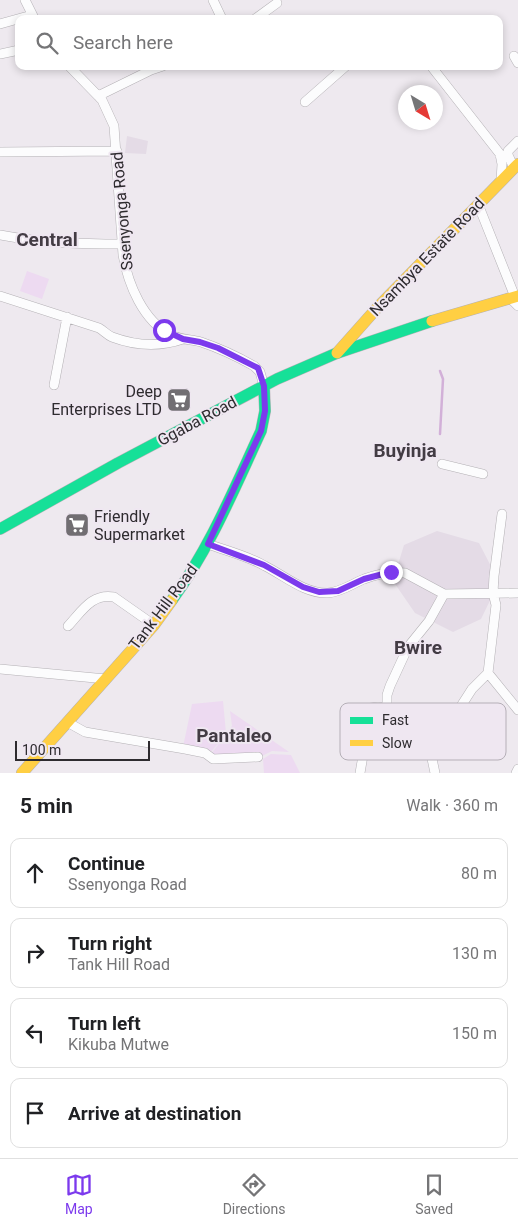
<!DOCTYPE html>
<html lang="en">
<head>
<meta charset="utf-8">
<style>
  body { margin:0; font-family:Roboto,sans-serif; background:#f6f6f6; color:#202124 }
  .compass { position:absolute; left:398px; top:85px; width:45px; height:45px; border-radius:50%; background:#fff; box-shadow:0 2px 8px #0003; rotate:142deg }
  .scale { position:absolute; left:15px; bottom:12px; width:135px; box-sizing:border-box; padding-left:5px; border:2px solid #2e2b2f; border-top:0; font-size:14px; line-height:18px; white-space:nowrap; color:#2e2b2f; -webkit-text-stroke:4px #efe7f1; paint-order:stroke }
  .stop { position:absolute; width:15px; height:15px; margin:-11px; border:4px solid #7c3aed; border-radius:50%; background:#fff }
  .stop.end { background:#7c3aed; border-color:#fff; box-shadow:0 1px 5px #0008 }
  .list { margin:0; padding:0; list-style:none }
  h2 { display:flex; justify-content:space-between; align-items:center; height:65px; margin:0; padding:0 20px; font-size:21px }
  h2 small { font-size:16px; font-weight:400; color:#757577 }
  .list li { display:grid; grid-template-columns:32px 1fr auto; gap:15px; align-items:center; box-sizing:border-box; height:70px; margin:0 10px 10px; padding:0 10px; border:1px solid #e0e0e0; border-radius:10px }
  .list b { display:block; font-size:19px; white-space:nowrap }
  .list p { margin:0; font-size:16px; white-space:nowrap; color:#757577 }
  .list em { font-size:16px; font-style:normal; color:#757577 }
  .icon { flex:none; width:28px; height:28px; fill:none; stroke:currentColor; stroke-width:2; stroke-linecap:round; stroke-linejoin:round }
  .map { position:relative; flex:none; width:518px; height:773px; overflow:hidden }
  .search { position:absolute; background:#fff; box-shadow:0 2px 8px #0003; left:15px; right:15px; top:15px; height:55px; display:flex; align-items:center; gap:12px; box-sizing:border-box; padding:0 18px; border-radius:10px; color:#757577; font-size:19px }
  .sheet { height:385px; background:#fff }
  nav { display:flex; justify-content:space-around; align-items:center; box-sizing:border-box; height:70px; border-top:1px solid #e0e0e0; background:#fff; font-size:14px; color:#757577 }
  nav a { display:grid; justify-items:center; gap:2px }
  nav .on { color:#7c3aed }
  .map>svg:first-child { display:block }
</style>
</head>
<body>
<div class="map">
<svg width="518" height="773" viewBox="0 0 518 773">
  <rect width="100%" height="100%" fill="#eee9ef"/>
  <path fill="#e4dbe6" d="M 127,136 L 148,141 L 146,154 L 125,153 Z
    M 437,531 L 479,543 L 499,582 L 481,619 L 453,632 L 415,613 L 393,581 L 404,545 Z"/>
  <path fill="#eddaf1" d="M 27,271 L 49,279 L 42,299 L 20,291 Z
    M 223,701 L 226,733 L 232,726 L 230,711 L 289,752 L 272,751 L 262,756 L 211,754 L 223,738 L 210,753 L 183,747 L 192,704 Z
    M 271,754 L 291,755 L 300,773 L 264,773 L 263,759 Z"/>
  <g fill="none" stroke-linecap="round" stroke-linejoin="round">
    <path stroke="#d2b0d8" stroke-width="2.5" d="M 440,371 L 443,379 L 440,434"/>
    <defs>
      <path id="street" d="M 25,0 L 34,18
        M 213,0 L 222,19
        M 255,19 L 277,3
        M 0,24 L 32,15
        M 0,54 L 19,50
        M 514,56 L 518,63
        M 69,66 L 102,100 L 114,126 L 123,255 C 128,284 143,321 171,335 C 181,340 191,339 201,342 C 219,348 238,357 254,366 L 260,372 L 264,386
        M 431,66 L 500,154 L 502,164 L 501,181
        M 98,96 L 151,70 L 163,66
        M 305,102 L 346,66
        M 0,152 L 117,151
        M 514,168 L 508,155 L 508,151 L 518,141
        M 478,204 L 515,297
        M 0,235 C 41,243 82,244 123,244
        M 0,296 L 99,328 C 104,331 107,335 112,337 C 136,346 160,347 183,339
        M 511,299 L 518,306
        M 54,385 L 67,317
        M 442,464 L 483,474
        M 502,514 L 494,576 L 493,593 L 496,605 L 488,673 L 518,710
        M 208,544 C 227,551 248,556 265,566 C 285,576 305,594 328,593 C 341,592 352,584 364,579 C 377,574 391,571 405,573 L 444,594 L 518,593
        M 68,626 C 82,611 92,593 114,597 L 154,625
        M 0,669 L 106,679
        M 67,722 L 85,732 L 185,749 L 205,753 L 213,759 L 258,757
        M 427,735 L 447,728 L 472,689 L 488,673
        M 360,773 L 365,744 L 370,729 L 355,719 L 362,709 L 378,707 L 388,708
        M 435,773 L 427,735 L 414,713 L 411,712 L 396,717 L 393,716 L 387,705 L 387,695 L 390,686 L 408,647 L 429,621 L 444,594
        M 516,773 L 518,769"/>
      <path id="fast" d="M 0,529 L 118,463 L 277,379 L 337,353 L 432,321
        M 172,600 C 210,548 234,489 261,431 L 265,411 L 264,386"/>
      <path id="slow" d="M 432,321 L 518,296
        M 337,353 L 377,308 L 518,164
        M 22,773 L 154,625 L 172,600"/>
    </defs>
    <use href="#street" stroke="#b4b1b5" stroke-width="10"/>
    <use href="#fast" stroke="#b4b1b5" stroke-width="12"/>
    <use href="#slow" stroke="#b4b1b5" stroke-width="12"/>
    <use href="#street" stroke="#fcfcfd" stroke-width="9"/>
    <use href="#fast" stroke="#16e098" stroke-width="11"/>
    <use href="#slow" stroke="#ffcf43" stroke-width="11"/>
  </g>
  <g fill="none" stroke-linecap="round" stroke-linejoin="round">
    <path stroke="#7c3aed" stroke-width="6" d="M 164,330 L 183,339 L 200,342 L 218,348 L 258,368 L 264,386 L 265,411 L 261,431 L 208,544 L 264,565 L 303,587 L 319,592 L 338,591 L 364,579 L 391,572"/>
  </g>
  <defs>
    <symbol id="supermarket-square" viewBox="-11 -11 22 22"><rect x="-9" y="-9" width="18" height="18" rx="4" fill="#716e72" stroke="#efe7f1"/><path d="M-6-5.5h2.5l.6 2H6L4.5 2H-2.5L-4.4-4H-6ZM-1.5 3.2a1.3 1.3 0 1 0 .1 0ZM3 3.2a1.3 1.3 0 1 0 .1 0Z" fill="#fff"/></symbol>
  </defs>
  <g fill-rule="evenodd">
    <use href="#supermarket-square" x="165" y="386" width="28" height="28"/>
    <use href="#supermarket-square" x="63" y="511" width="28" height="28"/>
  </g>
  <g text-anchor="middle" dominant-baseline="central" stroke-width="4" stroke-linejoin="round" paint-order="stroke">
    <g font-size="16" fill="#2e2b2f" stroke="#efe7f1">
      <text transform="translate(122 211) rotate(-95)">Ssenyonga Road</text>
      <text transform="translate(427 257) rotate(-46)">Nsambya Estate Road</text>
      <text transform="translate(197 421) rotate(-28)">Ggaba Road</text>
      <text transform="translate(163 607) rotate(-53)">Tank Hill Road</text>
    </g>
    <g font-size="16" fill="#2e2b2f" stroke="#efe7f1" text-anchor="end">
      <text x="162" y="391">Deep<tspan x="162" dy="18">Enterprises LTD</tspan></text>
      <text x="94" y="516" text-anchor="start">Friendly<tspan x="94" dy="18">Supermarket</tspan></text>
    </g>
    <g font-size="19" font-weight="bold" fill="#433c44" stroke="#efe7f1">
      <text x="47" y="239">Central</text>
      <text x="405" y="450">Buyinja</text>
      <text x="418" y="647">Bwire</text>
      <text x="234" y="735">Pantaleo</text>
    </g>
  </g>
  <rect x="340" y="703" width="166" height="57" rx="8" fill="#efe7f1" stroke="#b5afb7" stroke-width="1"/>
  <rect x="350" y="717" width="23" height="7" fill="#16e098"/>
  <rect x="350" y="740" width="23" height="6" fill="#ffcf43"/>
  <g font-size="14" fill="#2e2b2f">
    <text x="382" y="725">Fast</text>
    <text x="382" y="748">Slow</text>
  </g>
</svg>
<svg class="compass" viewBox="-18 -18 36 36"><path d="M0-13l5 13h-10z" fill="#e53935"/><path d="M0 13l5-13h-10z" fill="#757577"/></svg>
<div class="scale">100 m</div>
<div class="stop" style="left:164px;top:330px"></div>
<div class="stop end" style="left:391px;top:572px"></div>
<div class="search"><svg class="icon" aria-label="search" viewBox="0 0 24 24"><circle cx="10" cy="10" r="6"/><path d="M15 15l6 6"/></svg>Search here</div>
</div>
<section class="sheet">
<h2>5 min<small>Walk · 360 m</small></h2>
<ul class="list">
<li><svg class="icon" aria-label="ahead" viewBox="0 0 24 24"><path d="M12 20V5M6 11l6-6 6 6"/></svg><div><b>Continue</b><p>Ssenyonga Road</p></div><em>80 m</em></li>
<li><svg class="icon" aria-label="right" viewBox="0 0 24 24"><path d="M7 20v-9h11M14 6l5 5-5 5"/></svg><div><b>Turn right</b><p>Tank Hill Road</p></div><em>130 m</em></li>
<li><svg class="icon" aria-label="left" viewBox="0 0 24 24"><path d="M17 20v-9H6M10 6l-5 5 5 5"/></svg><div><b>Turn left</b><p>Kikuba Mutwe</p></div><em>150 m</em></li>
<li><svg class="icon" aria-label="arrive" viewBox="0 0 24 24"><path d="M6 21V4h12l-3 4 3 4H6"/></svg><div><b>Arrive at destination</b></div></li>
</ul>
</section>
<nav>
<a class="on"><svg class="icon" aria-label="map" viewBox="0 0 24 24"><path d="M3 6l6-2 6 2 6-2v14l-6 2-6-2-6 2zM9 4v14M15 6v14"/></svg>Map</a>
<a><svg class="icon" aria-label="directions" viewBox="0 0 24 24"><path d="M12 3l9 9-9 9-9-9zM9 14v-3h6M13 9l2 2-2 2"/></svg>Directions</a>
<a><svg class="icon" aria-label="saved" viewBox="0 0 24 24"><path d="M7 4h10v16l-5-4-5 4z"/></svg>Saved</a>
</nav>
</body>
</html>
